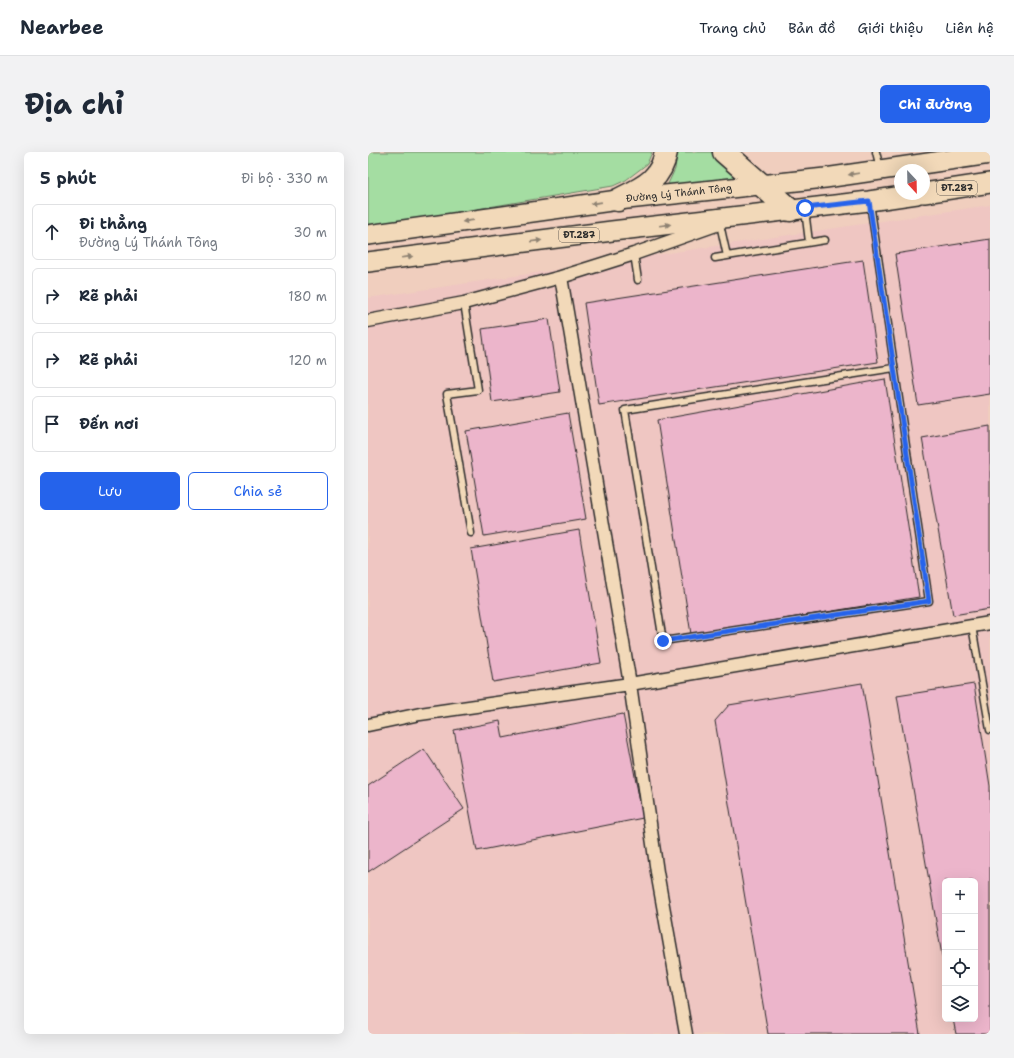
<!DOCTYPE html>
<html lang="vi">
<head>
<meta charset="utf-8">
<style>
  body { margin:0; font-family:"Shantell Sans",sans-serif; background:#f2f2f3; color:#1f2937 }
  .controls { position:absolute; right:12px; bottom:12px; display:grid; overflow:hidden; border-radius:6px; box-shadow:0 4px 16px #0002 }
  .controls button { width:36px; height:36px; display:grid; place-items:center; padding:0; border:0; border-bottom:1px solid #e0e1e3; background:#fff; color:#1f2937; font:20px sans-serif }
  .compass { position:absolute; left:526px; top:12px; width:36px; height:36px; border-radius:50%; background:#fff; box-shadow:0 4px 16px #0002; rotate:158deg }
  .stop { position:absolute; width:12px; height:12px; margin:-9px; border:3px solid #2563eb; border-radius:50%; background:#fff }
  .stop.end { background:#2563eb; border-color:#fff; box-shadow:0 1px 4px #0008 }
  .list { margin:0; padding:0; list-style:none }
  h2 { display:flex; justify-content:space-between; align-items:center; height:52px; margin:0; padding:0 16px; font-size:17px }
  h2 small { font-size:13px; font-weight:400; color:#747a83 }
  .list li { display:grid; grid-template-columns:26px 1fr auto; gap:12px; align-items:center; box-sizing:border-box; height:56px; margin:0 8px 8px; padding:0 8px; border:1px solid #e0e1e3; border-radius:6px }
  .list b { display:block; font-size:15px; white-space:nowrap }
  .list p { margin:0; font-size:13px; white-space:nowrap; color:#747a83 }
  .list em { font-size:13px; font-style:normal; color:#747a83 }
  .actions { display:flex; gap:8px; padding:12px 16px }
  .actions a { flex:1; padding:9px 0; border:1px solid #2563eb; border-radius:6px; text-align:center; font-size:14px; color:#2563eb }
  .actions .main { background:#2563eb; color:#fff }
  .icon { flex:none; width:22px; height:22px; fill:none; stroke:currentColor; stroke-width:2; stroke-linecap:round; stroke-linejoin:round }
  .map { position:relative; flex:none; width:622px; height:882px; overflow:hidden; border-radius:6px }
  header { display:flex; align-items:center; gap:24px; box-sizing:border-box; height:56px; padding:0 20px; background:#fff; border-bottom:1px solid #e0e1e3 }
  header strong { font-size:19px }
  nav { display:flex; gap:22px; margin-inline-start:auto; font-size:14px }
  .intro { display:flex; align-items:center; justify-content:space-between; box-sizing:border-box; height:96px; padding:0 24px }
  h1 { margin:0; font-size:28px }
  .button { padding:10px 18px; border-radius:6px; background:#2563eb; color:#fff; font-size:14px; font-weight:700 }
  main { display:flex; gap:24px; padding:0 24px }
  aside { flex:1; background:#fff; border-radius:6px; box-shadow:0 4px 16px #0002 }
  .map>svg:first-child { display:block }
</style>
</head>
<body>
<header>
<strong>Nearbee</strong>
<nav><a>Trang chủ</a><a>Bản đồ</a><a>Giới thiệu</a><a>Liên hệ</a></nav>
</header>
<div class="intro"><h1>Địa chỉ</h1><a class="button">Chỉ đường</a></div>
<main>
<aside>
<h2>5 phút<small>Đi bộ · 330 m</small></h2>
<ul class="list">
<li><svg class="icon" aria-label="ahead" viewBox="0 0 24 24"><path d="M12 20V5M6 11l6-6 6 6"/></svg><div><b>Đi thẳng</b><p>Đường Lý Thánh Tông</p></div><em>30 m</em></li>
<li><svg class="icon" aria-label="right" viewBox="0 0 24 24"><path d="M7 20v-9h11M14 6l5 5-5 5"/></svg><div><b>Rẽ phải</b></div><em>180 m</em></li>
<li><svg class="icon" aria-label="right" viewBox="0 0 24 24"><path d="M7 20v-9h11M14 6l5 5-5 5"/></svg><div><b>Rẽ phải</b></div><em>120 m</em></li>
<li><svg class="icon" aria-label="arrive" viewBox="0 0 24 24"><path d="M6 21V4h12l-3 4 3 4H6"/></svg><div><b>Đến nơi</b></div></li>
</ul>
<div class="actions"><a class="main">Lưu</a><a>Chia sẻ</a></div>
</aside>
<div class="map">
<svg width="622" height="882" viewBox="0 0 622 882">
  <rect width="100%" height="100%" fill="#f0cebe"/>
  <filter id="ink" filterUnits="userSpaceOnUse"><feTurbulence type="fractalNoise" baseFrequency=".025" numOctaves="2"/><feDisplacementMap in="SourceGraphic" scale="8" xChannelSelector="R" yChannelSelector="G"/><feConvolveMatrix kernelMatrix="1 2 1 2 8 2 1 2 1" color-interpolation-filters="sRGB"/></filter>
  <g filter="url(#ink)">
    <path fill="#efc6c2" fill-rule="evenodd" d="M 622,53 L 622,882 L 0,882 L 0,146 ZM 577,729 L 607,729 L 607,867 L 577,867 Z"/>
    <path fill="#a4dda2" stroke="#688466" d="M 0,0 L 284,0 L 279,12 L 258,28 L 245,34 L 97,59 L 53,70 L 0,80 Z
      M 309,0 L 343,0 L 366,25 L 365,27 L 299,34 L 307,17 Z"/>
    <path fill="#ecb5cb" stroke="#2b2b2b" d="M 622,87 L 622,242 L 550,253 L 527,102 Z
      M 495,108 L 510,210 L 231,253 L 216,151 Z
      M 181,167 L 192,240 L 124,250 L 114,177 Z
      M 517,227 L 551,445 L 323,482 L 289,268 Z
      M 200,261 L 218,367 L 116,384 L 98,279 Z
      M 622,274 L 622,457 L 585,463 L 554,286 Z
      M 211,378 L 233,511 L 125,530 L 103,397 Z
      M 494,531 L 552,882 L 400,882 L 347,569 L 361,553 Z
      M 606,532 L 622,634 L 622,882 L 588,882 L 585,867 L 607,867 L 607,729 L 577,729 L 577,821 L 529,544 Z
      M 255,562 L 275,666 L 109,699 L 86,578 L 132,569 L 135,586 Z
      M 56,597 L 96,657 L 0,720 L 0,634 Z"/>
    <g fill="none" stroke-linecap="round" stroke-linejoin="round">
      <defs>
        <path id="service" d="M 508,0 L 512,16
          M 502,51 L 561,449 L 295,489 L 257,258 L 526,216
          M 437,58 L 441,90
          M 352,72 L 359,104
          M 266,102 L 270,128
          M 347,106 L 457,88
          M 96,151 L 110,238 L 79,242 L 103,381
          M 604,474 L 622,578"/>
        <path id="minor" d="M 0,169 L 96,151 L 193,125
          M 0,573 L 52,562 L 262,532 L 622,471
          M 318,882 L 289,720 L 262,532 L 193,125 L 266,102 L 348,73"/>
        <path id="primary" d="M 556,41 L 622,31
          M 0,83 L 250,48 L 457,26 L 622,2
          M 0,110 L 244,79 L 501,49 L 549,42"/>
        <path id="motorway" d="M 356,0 L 422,58
          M 250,48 C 274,36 293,29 298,0"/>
      </defs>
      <use href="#service" stroke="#2b2b2b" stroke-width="9"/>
      <use href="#minor" stroke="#2b2b2b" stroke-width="15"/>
      <use href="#primary" stroke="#2b2b2b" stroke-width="22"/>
      <use href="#motorway" stroke="#2b2b2b" stroke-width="25"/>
      <use href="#service" stroke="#f2d9b9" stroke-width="6"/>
      <use href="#minor" stroke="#f2d9b9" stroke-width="12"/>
      <use href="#primary" stroke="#f2d9b9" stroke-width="19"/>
      <use href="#motorway" stroke="#f2d9b9" stroke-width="22"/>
    </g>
    <defs><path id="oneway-solid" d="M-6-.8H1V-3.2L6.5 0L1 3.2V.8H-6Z"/></defs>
    <g fill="#8e8272">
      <use href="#oneway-solid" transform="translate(486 22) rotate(171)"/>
      <use href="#oneway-solid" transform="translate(228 51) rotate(172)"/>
      <use href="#oneway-solid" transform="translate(100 69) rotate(172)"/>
      <use href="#oneway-solid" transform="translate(297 73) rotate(-7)"/>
      <use href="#oneway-solid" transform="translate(168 89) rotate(-7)"/>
      <use href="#oneway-solid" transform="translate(39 105) rotate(-7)"/>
    </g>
  </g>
  <g fill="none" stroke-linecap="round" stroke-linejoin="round" filter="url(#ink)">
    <path stroke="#2563eb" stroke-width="5" d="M 295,489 L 561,449 L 501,49 L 437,56"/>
  </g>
  <g text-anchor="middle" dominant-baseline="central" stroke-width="4" stroke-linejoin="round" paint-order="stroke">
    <g fill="#f2d9b9" stroke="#675f56" stroke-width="1">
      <rect x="569" y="29" width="40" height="14" rx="3"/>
      <rect x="191" y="76" width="40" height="14" rx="3"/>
    </g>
    <g font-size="9" font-weight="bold" fill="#2b2b2b">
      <text x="589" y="36">ĐT.287</text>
      <text x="211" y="83">ĐT.287</text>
    </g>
    <g font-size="10" fill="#2b2b2b" stroke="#f2d9b9">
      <text transform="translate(311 41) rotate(-6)">Đường Lý Thánh Tông</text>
    </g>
  </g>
</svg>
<div class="controls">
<button>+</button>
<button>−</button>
<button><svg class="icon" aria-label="locate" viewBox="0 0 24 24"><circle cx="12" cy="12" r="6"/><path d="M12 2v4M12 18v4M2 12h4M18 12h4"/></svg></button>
<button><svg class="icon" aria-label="layers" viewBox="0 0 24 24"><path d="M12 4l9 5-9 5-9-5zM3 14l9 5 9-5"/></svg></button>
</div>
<svg class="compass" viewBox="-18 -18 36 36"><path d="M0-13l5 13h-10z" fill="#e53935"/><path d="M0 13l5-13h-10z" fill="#747a83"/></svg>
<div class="stop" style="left:437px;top:56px"></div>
<div class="stop end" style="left:295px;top:489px"></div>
</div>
</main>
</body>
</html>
